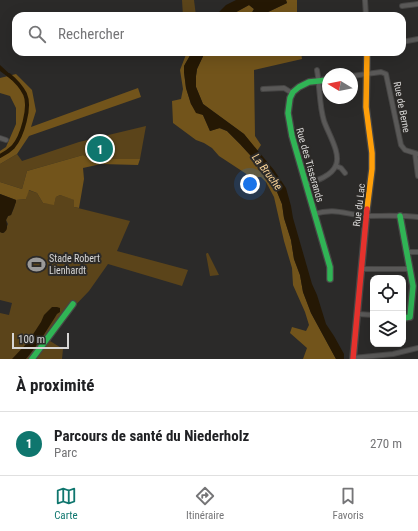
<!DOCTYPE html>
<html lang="fr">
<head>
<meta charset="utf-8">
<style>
  body { margin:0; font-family:"Roboto Condensed",sans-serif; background:#f6f6f6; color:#202124 }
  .controls { position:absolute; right:12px; bottom:12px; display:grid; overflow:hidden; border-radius:8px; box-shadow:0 4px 16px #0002 }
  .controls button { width:36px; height:36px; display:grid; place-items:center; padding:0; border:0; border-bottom:1px solid #e0e0e0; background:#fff; color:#202124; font:20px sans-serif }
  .compass { position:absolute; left:322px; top:68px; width:36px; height:36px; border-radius:50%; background:#fff; box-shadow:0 4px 16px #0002; rotate:280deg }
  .scale { position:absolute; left:12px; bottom:10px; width:57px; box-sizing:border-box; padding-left:4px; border:2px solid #d7d6d5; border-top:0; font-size:11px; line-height:14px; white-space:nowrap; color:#d7d6d5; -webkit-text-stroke:3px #2c2a28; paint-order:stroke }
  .you { position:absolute; left:250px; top:184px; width:14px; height:14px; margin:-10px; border:3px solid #fff; border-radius:50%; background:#1a73e8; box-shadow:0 0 0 6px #1a73e833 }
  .badge { display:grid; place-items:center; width:26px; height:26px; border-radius:50%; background:#0f766e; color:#fff; font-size:13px; font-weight:700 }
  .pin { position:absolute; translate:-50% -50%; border:2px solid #fff; box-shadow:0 1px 4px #0006 }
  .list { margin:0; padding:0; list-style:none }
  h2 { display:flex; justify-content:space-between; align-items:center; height:52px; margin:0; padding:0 16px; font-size:17px }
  h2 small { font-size:13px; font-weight:400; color:#757577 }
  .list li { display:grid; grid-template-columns:26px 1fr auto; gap:12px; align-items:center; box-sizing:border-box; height:64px; padding:0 16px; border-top:1px solid #e0e0e0 }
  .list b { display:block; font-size:15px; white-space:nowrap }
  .list p { margin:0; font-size:13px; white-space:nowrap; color:#757577 }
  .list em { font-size:13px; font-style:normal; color:#757577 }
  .icon { flex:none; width:22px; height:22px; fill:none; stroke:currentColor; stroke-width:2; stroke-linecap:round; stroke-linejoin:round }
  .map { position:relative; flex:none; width:418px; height:359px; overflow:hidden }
  .search { position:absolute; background:#fff; box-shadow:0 4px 16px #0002; left:12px; right:12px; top:12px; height:44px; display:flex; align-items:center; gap:10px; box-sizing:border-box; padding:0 14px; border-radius:12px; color:#757577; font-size:15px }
  .sheet { height:116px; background:#fff }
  nav { display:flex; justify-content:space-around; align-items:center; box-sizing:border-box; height:56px; border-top:1px solid #e0e0e0; background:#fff; font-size:11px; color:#757577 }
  nav a { display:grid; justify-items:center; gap:2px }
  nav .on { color:#0f766e }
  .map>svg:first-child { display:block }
</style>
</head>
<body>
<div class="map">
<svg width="418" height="359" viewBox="0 0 418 359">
  <rect width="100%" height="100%" fill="#2b2a29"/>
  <path fill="#5b441a" d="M 182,0 L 194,0 L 196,16 L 183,16 Z
    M 146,126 L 140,159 L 106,159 L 100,157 L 89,158 L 83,155 L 27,171 L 22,189 L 0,182 L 0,164 L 17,154 L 22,161 L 79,142 Z
    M 28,190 L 37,193 L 43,203 L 54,204 L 56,197 L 60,195 L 75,200 L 74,207 L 130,221 L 117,251 L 188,270 L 182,286 L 108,264 L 89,291 L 65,316 L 50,341 L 63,349 L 62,359 L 0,359 L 0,313 L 9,315 L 12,303 L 0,300 L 0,232 L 4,233 L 8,224 L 6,220 L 8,216 L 11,215 L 14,208 L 16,200 L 26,199 Z
    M 207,253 L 208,253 L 219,275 L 210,276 L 206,254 Z"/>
  <path fill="#72541b" d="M 286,0 L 297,0 L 297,16 L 266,16 L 268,12 L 287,3 Z
    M 249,5 L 254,9 L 250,16 L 229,16 Z
    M 187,52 L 192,52 L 184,66 L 184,72 L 186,88 L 191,104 L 203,115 L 210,131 L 219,128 L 227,131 L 240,144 L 260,166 L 263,174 L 275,187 L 282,204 L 284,218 L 291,240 L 294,259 L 300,275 L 303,292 L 311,313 L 336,359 L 303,359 L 307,348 L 290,333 L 292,327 L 306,331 L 309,325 L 305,312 L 293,285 L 292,268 L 284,241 L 274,197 L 266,182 L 261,177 L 251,177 L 219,156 L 212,148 L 204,143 L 196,140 L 173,123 L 172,101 L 181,99 L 183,89 L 180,70 Z
    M 205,52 L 301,52 L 302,59 L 254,70 L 255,136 L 261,145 L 257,151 L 244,134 L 203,104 L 196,87 L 196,76 L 197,69 Z
    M 16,74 L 32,90 L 36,111 L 31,127 L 138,88 L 141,97 L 29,136 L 17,154 L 0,164 L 0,151 L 6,147 L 16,124 L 16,108 L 10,96 L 0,93 L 0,78 Z
    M 83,155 L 89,158 L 100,157 L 106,159 L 140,159 L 138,165 L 101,164 L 83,168 L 84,179 L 79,208 L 74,207 L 74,200 L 60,195 L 56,197 L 54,205 L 43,203 L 37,193 L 29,190 L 26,199 L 16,200 L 0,194 L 0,182 L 22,189 L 27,171 Z"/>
  <path fill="#251804" d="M 236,0 L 286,0 L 287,3 L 268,12 L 266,16 L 250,16 L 254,9 L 249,5 L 229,16 L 215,16 L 226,5 Z
    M 192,52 L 205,52 L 197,69 L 196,76 L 196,87 L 203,104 L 244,134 L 274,170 L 286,188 L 291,206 L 293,218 L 312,284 L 317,295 L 326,324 L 334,336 L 344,354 L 344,359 L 336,359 L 311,313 L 303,292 L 300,275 L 294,259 L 291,240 L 284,218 L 282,204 L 275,187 L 263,174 L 260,166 L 240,144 L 227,131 L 220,128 L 210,131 L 203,115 L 196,113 L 191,104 L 186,88 L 184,72 L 184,66 Z
    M 0,65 L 14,78 L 12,80 L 0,71 Z
    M 0,194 L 16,200 L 16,202 L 11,215 L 8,216 L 6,220 C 7,225 9,231 2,233 L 0,232 Z
    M 52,307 L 57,307 L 60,308 L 60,312 L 57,314 C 47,330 38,345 26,359 L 12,359 L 28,342 L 41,322 L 44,315 Z"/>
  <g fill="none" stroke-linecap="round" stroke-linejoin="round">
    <path stroke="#251804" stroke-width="4" d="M 0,156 C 4,154 9,151 13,147 C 22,137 31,107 25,94 C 22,88 15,80 9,75"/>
    <defs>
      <path id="street" d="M 365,0 L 366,16
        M 402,6 L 418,4
        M 402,42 L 418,39
        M 352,76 L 381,72 L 386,74 L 401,145 L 405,150 L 418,154
        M 263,89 L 284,88 L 292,93
        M 0,138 L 6,140
        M 415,153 L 418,176
        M 336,166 L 341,168 L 345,173
        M 306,184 C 316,181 332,176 336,165 C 341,153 328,133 324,121 C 319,105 320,87 317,70
        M 314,214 C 336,207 346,215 367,216 C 384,216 401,215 418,217
        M 407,252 L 418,252
        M 362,269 L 410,269
        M 358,314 L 373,315
        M 353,358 L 393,354 L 418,348"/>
      <path id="fast" d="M 328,80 L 309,82 L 299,87 L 293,92 L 290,98 L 288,113 L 292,136 L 330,267 L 330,279
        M 400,216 L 413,286 L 410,317 L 403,318
        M 32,359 L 73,304"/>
      <path id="slow" d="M 367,52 L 366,107 L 372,153 L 372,169 L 367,209"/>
      <path id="jam" d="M 353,359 L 367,209"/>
    </defs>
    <use href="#street" stroke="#474645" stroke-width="6"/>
    <use href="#fast" stroke="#474645" stroke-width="8"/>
    <use href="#slow" stroke="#474645" stroke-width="8"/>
    <use href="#jam" stroke="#474645" stroke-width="8"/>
    <use href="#street" stroke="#5a5958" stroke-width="4"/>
    <use href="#fast" stroke="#30b455" stroke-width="5.5"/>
    <use href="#slow" stroke="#ff9f0a" stroke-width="5.5"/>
    <use href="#jam" stroke="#e5322d" stroke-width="5.5"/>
  </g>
  <defs>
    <symbol id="stadium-bare" viewBox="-9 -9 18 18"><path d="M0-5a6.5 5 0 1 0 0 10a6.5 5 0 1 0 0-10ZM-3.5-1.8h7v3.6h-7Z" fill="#9b9a99" stroke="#2c2a28" stroke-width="2.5" paint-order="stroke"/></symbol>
  </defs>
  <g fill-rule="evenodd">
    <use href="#stadium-bare" x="24" y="252" width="25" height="25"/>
  </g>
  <g text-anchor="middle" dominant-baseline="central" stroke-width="4" stroke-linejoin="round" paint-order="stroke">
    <g font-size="10" fill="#d7d6d5" stroke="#2c2a28">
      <text transform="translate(402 107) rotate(79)">Rue de Berne</text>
      <text transform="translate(310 165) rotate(74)">Rue des Tisserands</text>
      <text transform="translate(359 205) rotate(-83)">Rue du Lac</text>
    </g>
    <g font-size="10" fill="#d7d6d5" stroke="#2c2a28" text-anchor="start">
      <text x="49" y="258">Stade Robert<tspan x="49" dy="12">Lienhardt</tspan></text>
    </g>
    <g font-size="11" font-style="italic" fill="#f8d297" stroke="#2c2a28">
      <text transform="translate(267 172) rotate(53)">La Bruche</text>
    </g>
  </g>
</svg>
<div class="controls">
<button><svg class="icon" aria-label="locate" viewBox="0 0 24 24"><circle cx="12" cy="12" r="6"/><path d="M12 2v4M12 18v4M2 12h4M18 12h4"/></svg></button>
<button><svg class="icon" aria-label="layers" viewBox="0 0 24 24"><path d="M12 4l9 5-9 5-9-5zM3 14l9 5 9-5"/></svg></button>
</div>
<svg class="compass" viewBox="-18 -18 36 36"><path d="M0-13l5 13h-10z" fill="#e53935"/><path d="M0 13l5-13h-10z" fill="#757577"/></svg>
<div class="scale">100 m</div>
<div class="you"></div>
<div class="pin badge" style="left:100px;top:149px">1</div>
<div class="search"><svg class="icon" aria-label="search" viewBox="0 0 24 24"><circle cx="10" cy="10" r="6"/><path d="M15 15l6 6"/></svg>Rechercher</div>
</div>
<section class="sheet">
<h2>À proximité<small></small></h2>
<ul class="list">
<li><span class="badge">1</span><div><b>Parcours de santé du Niederholz</b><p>Parc</p></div><em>270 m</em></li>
</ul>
</section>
<nav>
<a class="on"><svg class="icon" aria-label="map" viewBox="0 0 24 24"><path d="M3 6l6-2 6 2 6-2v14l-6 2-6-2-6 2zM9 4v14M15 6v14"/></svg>Carte</a>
<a><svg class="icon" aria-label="directions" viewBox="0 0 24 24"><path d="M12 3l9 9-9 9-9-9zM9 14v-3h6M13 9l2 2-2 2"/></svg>Itinéraire</a>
<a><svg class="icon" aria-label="saved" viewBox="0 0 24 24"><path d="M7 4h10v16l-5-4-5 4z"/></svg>Favoris</a>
</nav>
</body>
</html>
